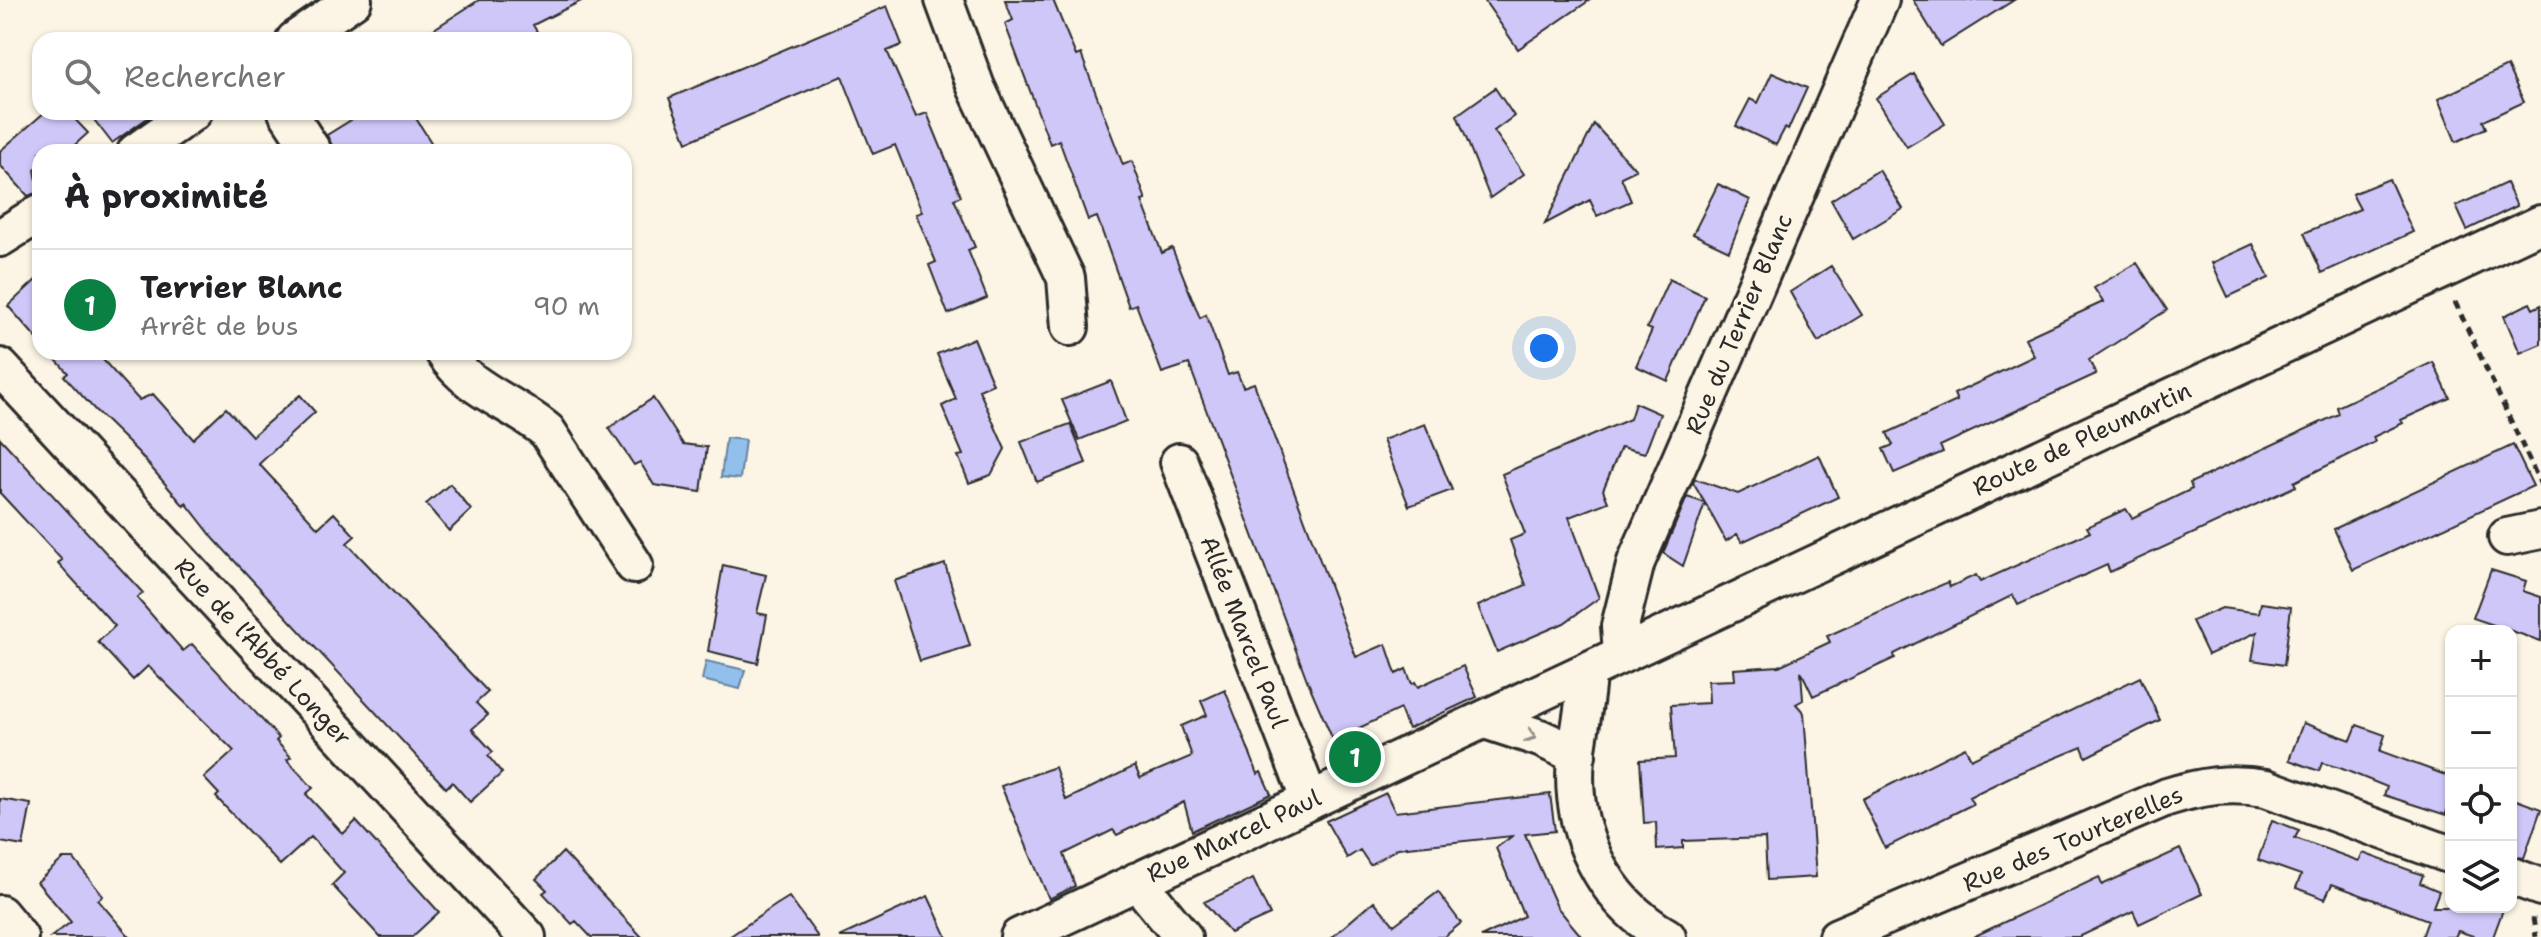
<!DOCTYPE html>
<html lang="fr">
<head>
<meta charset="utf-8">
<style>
  body { margin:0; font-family:"Shantell Sans",sans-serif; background:#f6f6f6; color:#202124 }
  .controls { position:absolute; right:24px; bottom:24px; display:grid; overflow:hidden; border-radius:16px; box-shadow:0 2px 6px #0004 }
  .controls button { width:72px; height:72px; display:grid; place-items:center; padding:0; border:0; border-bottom:2px solid #e0e0e0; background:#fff; color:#202124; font:40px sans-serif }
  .you { position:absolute; left:1544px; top:348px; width:28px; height:28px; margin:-20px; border:6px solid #fff; border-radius:50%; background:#1a73e8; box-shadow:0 0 0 12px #1a73e833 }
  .badge { display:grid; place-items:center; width:52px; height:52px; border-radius:50%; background:#0b8043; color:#fff; font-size:26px; font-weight:700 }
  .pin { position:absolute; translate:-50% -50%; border:4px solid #fff; box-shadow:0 2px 8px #0006 }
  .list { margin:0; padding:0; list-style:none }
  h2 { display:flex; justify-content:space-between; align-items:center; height:104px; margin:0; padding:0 32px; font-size:34px }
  h2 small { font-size:26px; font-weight:400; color:#757577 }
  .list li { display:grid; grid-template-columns:52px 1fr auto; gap:24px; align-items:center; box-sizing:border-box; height:112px; padding:0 32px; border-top:2px solid #e0e0e0 }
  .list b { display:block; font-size:30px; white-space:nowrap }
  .list p { margin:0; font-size:26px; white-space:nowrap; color:#757577 }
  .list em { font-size:26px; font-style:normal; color:#757577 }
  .icon { flex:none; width:44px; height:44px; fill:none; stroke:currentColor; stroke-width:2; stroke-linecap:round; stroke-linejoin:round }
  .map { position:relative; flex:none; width:2541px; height:937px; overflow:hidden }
  .search { position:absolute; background:#fff; box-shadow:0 2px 6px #0004; left:32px; top:32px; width:600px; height:88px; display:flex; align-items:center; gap:20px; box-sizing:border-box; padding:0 28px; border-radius:24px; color:#757577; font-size:30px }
  .panel { position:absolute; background:#fff; box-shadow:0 2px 6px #0004; left:32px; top:144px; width:600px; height:216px; border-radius:24px }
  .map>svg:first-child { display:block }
</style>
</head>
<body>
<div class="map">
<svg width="2541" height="937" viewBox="0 0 2541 937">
  <rect width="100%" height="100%" fill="#fcf5e5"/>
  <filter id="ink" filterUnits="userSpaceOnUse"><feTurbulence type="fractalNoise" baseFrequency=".0125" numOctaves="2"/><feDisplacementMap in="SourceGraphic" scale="16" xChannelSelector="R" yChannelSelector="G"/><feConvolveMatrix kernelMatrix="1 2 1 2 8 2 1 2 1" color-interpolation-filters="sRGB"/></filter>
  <g filter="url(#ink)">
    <path fill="#91c0ec" stroke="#68849f" stroke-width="2" d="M 726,438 L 745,440 L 740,479 L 721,477 Z
      M 706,661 L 745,670 L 740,689 L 702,680 Z"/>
    <path fill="#d0c7f9" stroke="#2b2b2b" stroke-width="2" d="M 479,0 L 583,0 L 533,25 L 542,40 L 417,40 Z
      M 1005,0 L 1053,0 L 1076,56 L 1081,54 L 1123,165 L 1132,161 L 1146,200 L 1142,201 L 1162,253 L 1172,248 L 1200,318 L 1206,315 L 1228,375 L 1237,372 L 1243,387 L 1254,383 L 1356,657 L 1386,644 L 1396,674 L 1406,669 L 1412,684 L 1415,682 L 1418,687 L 1463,666 L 1477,697 L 1408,729 L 1400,709 L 1333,740 L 1307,680 L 1189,364 L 1162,373 L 1136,304 L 1129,307 L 1097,217 L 1088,220 L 1059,140 L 1050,144 L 1005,24 L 1013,20 Z
      M 1484,0 L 1590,0 L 1518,49 Z
      M 1913,0 L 2014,0 L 1941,46 Z
      M 887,6 L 902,45 L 887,51 L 916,117 L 927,113 L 961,196 L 954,199 L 975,247 L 968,250 L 987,298 L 948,314 L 929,265 L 936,262 L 916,214 L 922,212 L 895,145 L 873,154 L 842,76 L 687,142 L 669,98 Z
      M 2507,66 L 2524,102 L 2483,121 L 2486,128 L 2456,142 L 2438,99 Z
      M 1772,73 L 1807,88 L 1788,130 L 1785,128 L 1776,145 L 1736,126 L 1750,99 L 1758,103 Z
      M 1914,74 L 1945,124 L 1907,147 L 1876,98 Z
      M 1495,88 L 1514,116 L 1494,131 L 1524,174 L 1490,198 L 1457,115 Z
      M 45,112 L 68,112 L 88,133 L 67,152 L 40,152 L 40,166 L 35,170 L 39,192 L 28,196 L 0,165 L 0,151 Z
      M 88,112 L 156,112 L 112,143 Z
      M 364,112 L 412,112 L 437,152 L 334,152 L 327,135 Z
      M 1594,124 L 1636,170 L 1621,177 L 1631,201 L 1597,216 L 1590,200 L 1545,224 Z
      M 1879,170 L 1903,209 L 1853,239 L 1831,200 Z
      M 2389,179 L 2413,232 L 2322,273 L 2304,233 L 2360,209 L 2352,194 Z
      M 2506,183 L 2517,206 L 2467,230 L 2456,206 Z
      M 1718,184 L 1750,200 L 1729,251 L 1693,234 Z
      M 2253,244 L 2269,278 L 2228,297 L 2212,263 Z
      M 2137,263 L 2167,310 L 2089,360 L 2096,374 L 1940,446 L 1943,452 L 1894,473 L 1883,449 L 1893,445 L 1887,433 L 1957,401 L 1954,394 L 2034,356 L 2025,338 L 2103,302 L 2094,288 Z
      M 1831,266 L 1862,315 L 1818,342 L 1790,292 Z
      M 40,276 L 40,342 L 8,306 Z
      M 1669,279 L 1705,296 L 1668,381 L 1636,366 L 1652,330 L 1647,328 Z
      M 2530,303 L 2533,309 L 2541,305 L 2541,344 L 2520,353 L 2504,316 Z
      M 974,338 L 993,384 L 979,390 L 1005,449 L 991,475 L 969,483 L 958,456 L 963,455 L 942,406 L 956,399 L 937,354 Z
      M 49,352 L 96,352 L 139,400 L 153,394 L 193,439 L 226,408 L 252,436 L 300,395 L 315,412 L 259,464 L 318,528 L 334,513 L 355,536 L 347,543 L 488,692 L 476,703 L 488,715 L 472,729 L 493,752 L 488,756 L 502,773 L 470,802 L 452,782 L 446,788 L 215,540 L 186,503 L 184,506 L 138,452 L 95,410 L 64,376 L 68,373 Z
      M 2433,362 L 2450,398 L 2401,420 L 2403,423 L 2373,437 L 2375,442 L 2294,482 L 2296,486 L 2110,572 L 2107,565 L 2018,605 L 2013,595 L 1894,654 L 1895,658 L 1813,696 L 1801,671 L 1803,700 L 1796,704 L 1804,713 L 1816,877 L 1767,880 L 1765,838 L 1683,841 L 1683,848 L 1657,850 L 1656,822 L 1644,823 L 1640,760 L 1675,758 L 1671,705 L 1709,703 L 1708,681 L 1735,680 L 1734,669 L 1779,666 L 1830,642 L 1827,636 L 1948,582 L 1950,587 L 1976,575 L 1980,582 L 2090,532 L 2087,527 L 2126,509 L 2132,518 L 2192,489 L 2190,483 L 2339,414 L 2337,407 Z
      M 1111,381 L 1126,421 L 1079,440 L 1062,400 Z
      M 653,398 L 683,444 L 707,447 L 701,492 L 654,485 L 640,462 L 634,465 L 609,428 Z
      M 1635,403 L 1660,414 L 1645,453 L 1621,447 L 1603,490 L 1608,502 L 1569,517 L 1599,598 L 1564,623 L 1497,652 L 1478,606 L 1526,585 L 1510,540 L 1525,534 L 1502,474 L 1630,419 Z
      M 1070,424 L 1086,463 L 1037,482 L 1021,442 Z
      M 1425,424 L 1452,490 L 1409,506 L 1383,440 Z
      M 0,438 L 143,593 L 137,598 L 183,651 L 192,644 L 279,738 L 276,741 L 291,757 L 287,760 L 313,788 L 306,794 L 343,834 L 356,821 L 439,912 L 412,937 L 380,937 L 332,885 L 344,873 L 311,837 L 280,865 L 216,797 L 219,794 L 204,778 L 234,751 L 148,666 L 133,680 L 98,642 L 115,626 L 58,563 L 62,560 L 0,493 Z
      M 2513,445 L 2533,486 L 2353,570 L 2334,529 Z
      M 1819,455 L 1838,497 L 1742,542 L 1737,534 L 1726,541 L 1705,503 L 1683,566 L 1663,553 L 1687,497 L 1705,503 L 1693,483 L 1695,479 L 1738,494 Z
      M 450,484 L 471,510 L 449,531 L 426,504 Z
      M 945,564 L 970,646 L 920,661 L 894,581 Z
      M 723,565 L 766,575 L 757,613 L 767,615 L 758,663 L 708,651 Z
      M 2491,570 L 2526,581 L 2523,591 L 2541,597 L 2541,641 L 2473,618 Z
      M 2261,603 L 2291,607 L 2284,665 L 2252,660 L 2257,632 L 2208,655 L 2192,621 L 2222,608 L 2259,613 Z
      M 2140,677 L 2160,720 L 2086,757 L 2082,747 L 2014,775 L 1969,797 L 1973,804 L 1885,848 L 1862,799 L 1965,747 L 1971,759 Z
      M 1225,690 L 1258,774 L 1261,772 L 1271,794 L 1192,831 L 1184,802 L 1117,835 L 1113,830 L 1064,854 L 1075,886 L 1049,899 L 1001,786 L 1055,767 L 1066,800 L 1135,766 L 1140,778 L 1192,756 L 1181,726 L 1207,715 L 1201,701 Z
      M 2303,723 L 2351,740 L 2357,725 L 2385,735 L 2380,751 L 2451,777 L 2451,810 L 2447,809 L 2446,815 L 2384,795 L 2387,787 L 2340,768 L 2322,763 L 2319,771 L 2289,760 Z
      M 1386,793 L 1395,812 L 1550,794 L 1555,831 L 1525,834 L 1557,907 L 1582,937 L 1481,937 L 1524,916 L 1496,848 L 1512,836 L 1398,848 L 1370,865 L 1360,850 L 1347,858 L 1326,821 Z
      M 2511,798 L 2541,809 L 2524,858 L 2511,856 Z
      M 0,799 L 31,804 L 23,846 L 0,842 Z
      M 2272,820 L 2299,830 L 2295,838 L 2359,861 L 2363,853 L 2423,875 L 2420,883 L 2439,891 L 2433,907 L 2504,907 L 2493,937 L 2476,937 L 2458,931 L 2455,937 L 2422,937 L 2428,920 L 2332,884 L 2325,899 L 2296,888 L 2301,875 L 2258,860 Z
      M 2180,849 L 2202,894 L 2139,924 L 2133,911 L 2079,937 L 1973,937 L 2099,877 L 2102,885 Z
      M 563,852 L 642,937 L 591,937 L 576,921 L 572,924 L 543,893 L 547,890 L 536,879 Z
      M 63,859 L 74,859 L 103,896 L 98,900 L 130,937 L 51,937 L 71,922 L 37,882 Z
      M 1253,879 L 1270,915 L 1230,933 L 1204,902 Z
      M 1438,892 L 1461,923 L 1444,937 L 1332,937 L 1374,901 L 1394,925 Z
      M 928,896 L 947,937 L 839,937 Z
      M 789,897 L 818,937 L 729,937 L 776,905 Z"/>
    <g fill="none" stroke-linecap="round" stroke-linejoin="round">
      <defs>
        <path id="minor" d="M 944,0 L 976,87 L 1066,278 L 1070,327
          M 295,40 L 353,0
          M 287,112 L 313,152
          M 136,152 L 193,112
          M 0,238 L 40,213
          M 444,352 C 469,391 513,402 547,431 L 634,565
          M 0,367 L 527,937
          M 1179,462 L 1310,801
          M 2507,537 L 2541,530
          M 1622,654 L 1620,626 L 1636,562 L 1880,0
          M 1587,672 C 1586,701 1579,729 1576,758 C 1569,831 1604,901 1667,937
          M 1485,720 L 1540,738 L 1577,755
          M 2511,876 L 2541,887
          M 1137,881 L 1183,937
          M 0,914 L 19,937
          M 1019,937 L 2541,224
          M 1837,937 L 2167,797 C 2202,786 2229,782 2266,788 L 2451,855"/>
      </defs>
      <use href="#minor" stroke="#2b2b2b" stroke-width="42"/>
      <path stroke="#2b2b2b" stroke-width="5" stroke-dasharray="8 6" stroke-linecap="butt" d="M 2455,302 L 2541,485
        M 2533,918 L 2536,937"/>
      <use href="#minor" stroke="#fcf5e5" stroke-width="36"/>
    </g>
    <defs><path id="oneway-chevron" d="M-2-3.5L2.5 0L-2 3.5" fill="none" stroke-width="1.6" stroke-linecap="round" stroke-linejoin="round" transform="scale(2)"/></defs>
    <use stroke="#949088" href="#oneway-chevron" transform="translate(1531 736) rotate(19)"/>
  </g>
  <g text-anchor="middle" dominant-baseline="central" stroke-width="8" stroke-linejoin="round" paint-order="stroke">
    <g font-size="24" fill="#2b2b2b" stroke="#fcf5e5">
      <text transform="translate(1739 324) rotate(-67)">Rue du Terrier Blanc</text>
      <text transform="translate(2082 439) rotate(-25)">Route de Pleumartin</text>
      <text transform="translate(1244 632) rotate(69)">Allée Marcel Paul</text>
      <text transform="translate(263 652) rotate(47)">Rue de l’Abbé Longer</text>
      <text transform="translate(1234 836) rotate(-25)">Rue Marcel Paul</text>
      <text transform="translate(2073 839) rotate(-23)">Rue des Tourterelles</text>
    </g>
  </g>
</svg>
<div class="controls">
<button>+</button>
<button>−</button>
<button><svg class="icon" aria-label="locate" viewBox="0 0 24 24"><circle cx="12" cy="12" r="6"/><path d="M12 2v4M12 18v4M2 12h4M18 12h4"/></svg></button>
<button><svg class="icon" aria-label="layers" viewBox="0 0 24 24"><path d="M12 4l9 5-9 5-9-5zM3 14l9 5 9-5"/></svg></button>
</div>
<div class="you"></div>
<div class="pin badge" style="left:1355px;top:757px">1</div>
<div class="search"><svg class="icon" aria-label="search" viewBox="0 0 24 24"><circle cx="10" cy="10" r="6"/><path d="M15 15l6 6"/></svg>Rechercher</div>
<section class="panel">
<h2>À proximité<small></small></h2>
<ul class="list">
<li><span class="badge">1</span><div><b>Terrier Blanc</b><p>Arrêt de bus</p></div><em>90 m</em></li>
</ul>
</section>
</div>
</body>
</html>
